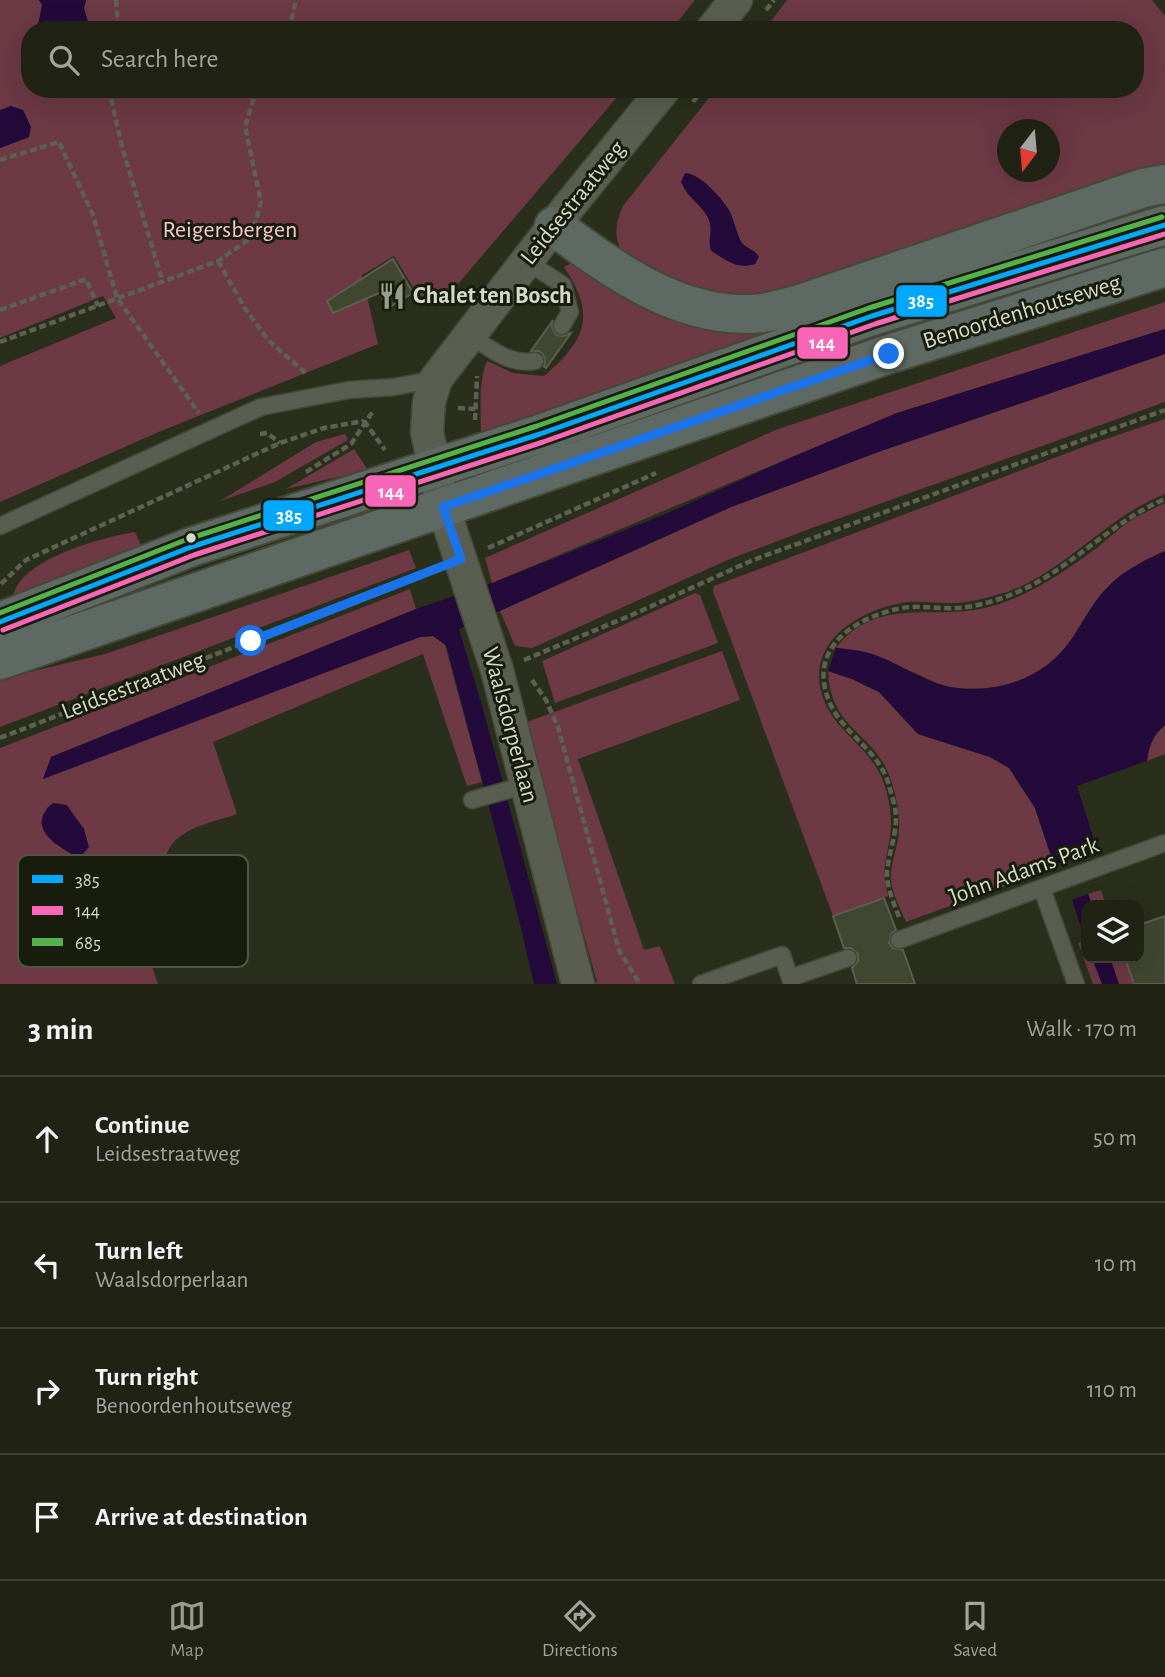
<!DOCTYPE html>
<html lang="en">
<head>
<meta charset="utf-8">
<style>
  body { margin:0; font-family:"Alegreya Sans",sans-serif; background:#2d2f22; color:#f1f3f6 }
  .controls { position:absolute; right:21px; bottom:21px; display:grid; overflow:hidden; border-radius:14px; box-shadow:0 7px 28px #0002 }
  .controls button { width:63px; height:63px; display:grid; place-items:center; padding:0; border:0; border-bottom:2px solid #3d4034; background:#202314; color:#f1f3f6; font:35px sans-serif }
  .compass { position:absolute; left:997px; top:119px; width:63px; height:63px; border-radius:50%; background:#202314; box-shadow:0 7px 28px #0002; rotate:196deg }
  .stop { position:absolute; width:21px; height:21px; margin:-16px; border:5px solid #1a73e8; border-radius:50%; background:#fff }
  .stop.end { background:#1a73e8; border-color:#fff; box-shadow:0 2px 7px #0008 }
  .list { margin:0; padding:0; list-style:none }
  h2 { display:flex; justify-content:space-between; align-items:center; height:91px; margin:0; padding:0 28px; font-size:30px }
  h2 small { font-size:23px; font-weight:400; color:#a2a4a0 }
  .list li { display:grid; grid-template-columns:46px 1fr auto; gap:21px; align-items:center; box-sizing:border-box; height:126px; padding:0 28px; border-top:2px solid #3d4034 }
  .list b { display:block; font-size:26px; white-space:nowrap }
  .list p { margin:0; font-size:23px; white-space:nowrap; color:#a2a4a0 }
  .list em { font-size:23px; font-style:normal; color:#a2a4a0 }
  .icon { flex:none; width:38px; height:38px; fill:none; stroke:currentColor; stroke-width:2; stroke-linecap:round; stroke-linejoin:round }
  .map { position:relative; flex:none; width:1165px; height:984px; overflow:hidden }
  .search { position:absolute; background:#202314; box-shadow:0 7px 28px #0002; left:21px; right:21px; top:21px; height:77px; display:flex; align-items:center; gap:18px; box-sizing:border-box; padding:0 24px; border-radius:28px; color:#a2a4a0; font-size:26px }
  .sheet { height:595px; background:#202314 }
  nav { display:flex; justify-content:space-around; align-items:center; box-sizing:border-box; height:98px; border-top:2px solid #3d4034; background:#202314; font-size:19px; color:#a2a4a0 }
  nav a { display:grid; justify-items:center; gap:4px }
  nav .on { color:#989e8a }
  .map>svg:first-child { display:block }
</style>
</head>
<body>
<div class="map">
<svg width="1165" height="984" viewBox="0 0 1165 984">
  <rect width="100%" height="100%" fill="#2a2f1b"/>
  <path fill="#6c3945" fill-rule="evenodd" d="M 0,0 L 39,0 L 43,5 L 37,30 L 30,30 L 30,89 L 53,89 L 57,93 L 74,95 L 79,89 L 624,89 L 441,304 L 417,294 L 394,256 L 362,275 L 378,344 L 161,431 L 0,502 L 0,366 L 116,318 L 103,296 L 0,338 L 0,148 L 29,137 L 11,106 L 0,110 Z
    M 86,0 L 695,0 L 671,30 L 90,30 L 84,8 Z
    M 787,0 L 1152,0 L 1165,16 L 1165,177 L 772,295 C 756,295 739,297 723,295 C 703,292 641,270 627,257 C 612,242 615,223 623,206 L 716,89 L 1135,89 L 1135,30 L 764,30 ZM 1007,130 L 1050,130 L 1050,172 L 1007,172 ZM 688,173 C 703,179 721,197 729,211 C 735,221 736,234 742,243 C 747,249 754,249 759,257 L 736,265 L 711,251 C 708,241 713,232 710,222 C 706,208 689,199 683,186 Z
    M 571,263 L 586,265 L 803,319 L 481,433 C 481,410 478,382 487,361 L 513,373 L 544,376 C 587,339 596,315 564,267 Z
    M 1165,302 L 1165,329 L 897,413 L 492,583 L 485,558 L 778,429 Z
    M 1165,354 L 1165,402 L 812,528 L 730,559 L 532,648 L 515,646 L 500,611 L 731,507 L 881,451 Z
    M 1165,419 L 1165,494 C 1107,516 1066,571 1007,592 C 990,597 972,602 955,603 C 937,604 919,600 902,603 C 857,611 806,643 822,695 C 832,729 867,745 881,776 C 887,789 891,808 891,823 C 891,852 879,862 888,896 L 833,916 L 713,591 L 714,586 L 1094,443 Z
    M 345,434 L 348,440 L 275,482 L 220,501 L 316,442 Z
    M 354,449 L 368,470 L 286,489 Z
    M 1165,503 L 1165,551 C 1147,559 1129,568 1114,581 C 1096,596 1086,617 1073,637 C 1047,676 1003,693 958,688 C 943,687 930,680 917,674 C 891,663 864,650 836,648 C 876,597 928,619 980,609 C 1024,600 1063,573 1098,547 C 1108,539 1117,530 1127,523 C 1139,515 1153,509 1165,503 Z
    M 135,532 L 142,547 L 13,601 C 12,561 103,537 135,532 Z
    M 409,550 L 416,568 L 0,727 L 0,679 L 105,654 Z
    M 410,589 L 416,609 L 51,757 L 421,637 L 433,636 L 445,645 L 482,782 L 467,786 L 423,654 L 213,742 L 237,814 C 215,822 181,827 169,849 C 162,863 161,878 151,889 L 97,900 L 104,913 C 139,917 148,955 158,984 L 0,984 L 0,748 ZM 53,803 L 67,805 L 84,829 L 75,856 L 54,843 L 42,825 L 47,808 Z
    M 695,593 L 700,595 L 718,643 L 555,703 L 542,661 Z
    M 722,651 L 740,700 L 578,759 L 644,950 L 660,946 L 675,984 L 591,984 L 597,982 L 524,723 Z
    M 828,671 L 852,679 L 879,692 L 918,734 L 990,757 L 1009,768 L 1035,808 L 1054,865 L 1039,870 L 1040,873 L 906,922 C 900,908 891,892 891,876 C 891,864 896,851 898,839 C 901,817 897,796 889,775 C 873,732 831,730 828,671 Z
    M 1165,725 L 1165,754 L 1147,761 C 1149,745 1153,736 1165,725 Z
    M 1101,890 L 1106,905 L 1092,905 L 1088,894 Z
    M 1086,941 L 1086,958 L 1092,958 L 1102,984 L 1093,984 L 1078,943 Z
    M 1110,958 L 1125,958 L 1134,984 L 1119,984 Z"/>
  <path fill="#230a3a" d="M 39,0 L 86,0 L 84,8 L 90,30 L 37,30 L 42,5 Z
    M 11,106 L 23,110 L 31,127 L 29,137 L 0,148 L 0,110 Z
    M 685,173 C 701,174 722,198 730,212 C 735,222 736,234 742,243 C 747,249 754,249 759,257 L 755,264 C 739,270 724,260 711,250 C 707,239 714,229 708,218 C 701,204 687,197 681,182 Z
    M 1165,329 L 1165,354 L 881,451 L 731,507 L 459,629 L 483,709 L 557,984 L 534,984 L 518,916 L 446,645 L 433,636 L 420,637 L 43,779 L 51,757 L 416,609 L 492,583 L 668,513 L 792,457 L 897,413 Z
    M 1165,551 L 1165,725 C 1153,735 1149,745 1147,761 L 1077,786 L 1097,849 L 1054,865 L 1035,808 L 1009,768 L 990,757 L 918,734 L 879,692 L 852,679 L 828,671 L 836,648 C 850,649 865,651 878,656 C 904,666 929,685 957,688 C 1003,693 1048,676 1073,637 C 1086,617 1096,597 1114,581 C 1129,568 1147,559 1165,551 Z
    M 53,803 L 66,805 L 84,829 L 89,847 L 82,855 L 75,856 C 55,844 25,827 53,803 Z
    M 1088,894 L 1092,905 L 1086,905 L 1086,942 L 1072,900 Z
    M 1092,958 L 1110,958 L 1119,984 L 1102,984 Z"/>
  <path fill="#40462f" stroke="#5a5f4f" stroke-width="2" d="M 393,259 L 413,293 L 388,308 L 379,293 L 333,313 L 327,301 Z
    M 553,320 L 552,327 L 556,335 L 563,336 L 571,333 L 546,368 L 544,367 L 545,361 L 543,354 L 539,351 L 531,351 Z
    M 884,898 L 896,930 L 891,934 L 889,943 L 893,948 L 903,950 L 915,984 L 857,984 L 852,968 L 858,961 L 858,954 L 851,948 L 844,948 L 833,916 Z
    M 1165,916 L 1165,984 L 1134,984 L 1125,958 L 1139,958 L 1139,925 Z"/>
  <g fill="none" stroke-linecap="round" stroke-linejoin="round">
    <defs>
      <path id="service" d="M 526,261 L 563,285 L 570,312 L 562,326
        M 470,335 C 488,348 512,366 535,361
        M 0,526 L 261,407 L 349,390 L 394,387 L 436,379
        M 472,800 L 526,785
        M 1042,889 L 1076,984
        M 899,940 L 1165,843
        M 701,984 L 782,955 L 790,978
        M 792,984 L 790,978 L 848,958"/>
      <path id="minor" d="M 712,30 L 736,0
        M 578,984 L 497,670 L 443,507 L 427,432 L 429,402 L 436,379 L 566,210 L 664,89"/>
      <path id="primary" d="M 554,226 C 614,271 684,322 763,313 C 775,311 788,307 800,304 L 1143,188 L 1165,184
        M 0,622 L 191,547 L 540,434 L 872,316 L 1165,225
        M 0,660 L 889,354 L 1165,267"/>
    </defs>
    <use href="#service" stroke="#444939" stroke-width="19"/>
    <use href="#minor" stroke="#444939" stroke-width="35"/>
    <use href="#primary" stroke="#444939" stroke-width="42"/>
    <path stroke="#5d6153" stroke-width="4.5" stroke-dasharray="7 3.5" stroke-linecap="butt" d="M 116,0 L 118,30
      M 766,10 L 774,0
      M 289,30 L 296,0
      M 109,89 L 122,147 L 163,283
      M 693,102 L 703,89
      M 0,160 L 59,142 L 93,215 L 117,298 L 199,413
      M 218,261 L 244,307 L 268,340 L 308,375
      M 0,310 L 86,279 L 98,306
      M 0,342 L 218,261 L 251,238 L 261,202 L 245,126 L 257,89
      M 458,408 L 475,409
      M 475,420 L 477,376
      M 364,421 L 385,450
      M 260,434 L 267,433 L 280,443
      M 306,472 L 351,444 L 373,411
      M 488,548 L 656,473
      M 1,584 L 26,560 L 280,443 L 324,428 L 364,421
      M 524,660 L 634,614 L 753,560 L 1165,410
      M 532,680 L 546,700 L 558,727 L 619,950 L 640,984
      M 0,738 L 435,569
      M 899,917 C 894,904 888,890 887,876 C 887,857 896,838 896,818 C 896,807 891,793 888,782 C 877,749 842,733 829,701 C 807,647 856,617 902,608 C 919,605 938,609 955,608 C 970,608 987,603 1002,598 C 1063,578 1106,524 1165,499"/>
    <use href="#service" stroke="#5a5e50" stroke-width="16"/>
    <use href="#minor" stroke="#5a5e50" stroke-width="32"/>
    <use href="#primary" stroke="#5d6962" stroke-width="38"/>
    <defs>
      <path id="bus-1" d="M 0,622 L 191,547 L 540,434 L 872,316 L 1165,225"/>
      <path id="bus-2" d="M 3,630 L 194,555 L 543,442 L 875,324 L 1165,234"/>
      <path id="bus-3" d="M 0,613 L 188,539 L 537,426 L 869,308 L 1162,217"/>
    </defs>
    <use href="#bus-1" stroke="#181c0d" stroke-width="10"/>
    <use href="#bus-2" stroke="#181c0d" stroke-width="10"/>
    <use href="#bus-3" stroke="#181c0d" stroke-width="10"/>
    <use href="#bus-1" stroke="#00a7ff" stroke-width="5"/>
    <use href="#bus-2" stroke="#fa66b7" stroke-width="5"/>
    <use href="#bus-3" stroke="#54b24a" stroke-width="5"/>
  </g>
  <g fill="none" stroke-linecap="round" stroke-linejoin="round">
    <path stroke="#1a73e8" stroke-width="9" d="M 251,641 L 461,559 L 443,507 L 889,354"/>
  </g>
  <defs>
    <symbol id="restaurant-bare" viewBox="-9 -9 18 18"><path d="M-5-6h1v4h1v-4h1v4h1v-4h1v5L-1.5 .5V6h-2V.5L-5-1ZM5-6V6H3V1.5H1.5Q1.5-4 5-6Z" fill="#989e8a" stroke="#181c0d" stroke-width="2.5" paint-order="stroke"/></symbol>
  </defs>
  <g fill-rule="evenodd">
    <use href="#restaurant-bare" x="373" y="277" width="38" height="38"/>
  </g>
  <circle fill="#d3dac5" stroke="#181c0d" stroke-width="2.5" cx="191" cy="538" r="6"/>
  <g text-anchor="middle" dominant-baseline="central" stroke-width="6" stroke-linejoin="round" paint-order="stroke">
    <g font-size="24" fill="#d3dac5" stroke="#181c0d">
      <text transform="translate(573 203) rotate(-51)">Leidsestraatweg</text>
      <text transform="translate(1022 312) rotate(-17)">Benoordenhoutseweg</text>
      <text transform="translate(133 686) rotate(-21)">Leidsestraatweg</text>
      <text transform="translate(510 725) rotate(75)">Waalsdorperlaan</text>
      <text transform="translate(1024 871) rotate(-20)">John Adams Park</text>
    </g>
    <g font-size="24" fill="#f8c5d1" stroke="#181c0d">
      <text x="230" y="230">Reigersbergen</text>
    </g>
    <g font-size="24" font-weight="bold" fill="#d3dac5" stroke="#181c0d" text-anchor="start">
      <text x="413" y="296">Chalet ten Bosch</text>
    </g>
  </g>
  <rect x="18" y="855" width="230" height="112" rx="10" fill="#181c0d" stroke="#505544" stroke-width="2"/>
  <rect x="32" y="875" width="31" height="8" fill="#00a7ff"/>
  <rect x="32" y="906" width="31" height="9" fill="#fa66b7"/>
  <rect x="32" y="938" width="31" height="8" fill="#54b24a"/>
  <g font-size="19" fill="#d3dac5">
    <text x="75" y="886">385</text>
    <text x="75" y="917">144</text>
    <text x="75" y="949">685</text>
  </g>
  <g stroke="#181c0d" stroke-width="2.5">
    <rect x="895" y="284" width="53" height="34" rx="7" fill="#00a7ff"/>
    <rect x="796" y="326" width="53" height="34" rx="7" fill="#fa66b7"/>
    <rect x="364" y="474" width="53" height="34" rx="7" fill="#fa66b7"/>
    <rect x="262" y="499" width="53" height="33" rx="7" fill="#00a7ff"/>
  </g>
  <g font-size="19" text-anchor="middle" font-weight="bold" fill="#fff">
    <text x="921" y="307">385</text>
    <text x="822" y="349">144</text>
    <text x="391" y="498">144</text>
    <text x="289" y="522">385</text>
  </g>
</svg>
<div class="controls">
<button><svg class="icon" aria-label="layers" viewBox="0 0 24 24"><path d="M12 4l9 5-9 5-9-5zM3 14l9 5 9-5"/></svg></button>
</div>
<svg class="compass" viewBox="-18 -18 36 36"><path d="M0-13l5 13h-10z" fill="#e53935"/><path d="M0 13l5-13h-10z" fill="#a2a4a0"/></svg>
<div class="stop" style="left:251px;top:641px"></div>
<div class="stop end" style="left:889px;top:354px"></div>
<div class="search"><svg class="icon" aria-label="search" viewBox="0 0 24 24"><circle cx="10" cy="10" r="6"/><path d="M15 15l6 6"/></svg>Search here</div>
</div>
<section class="sheet">
<h2>3 min<small>Walk · 170 m</small></h2>
<ul class="list">
<li><svg class="icon" aria-label="ahead" viewBox="0 0 24 24"><path d="M12 20V5M6 11l6-6 6 6"/></svg><div><b>Continue</b><p>Leidsestraatweg</p></div><em>50 m</em></li>
<li><svg class="icon" aria-label="left" viewBox="0 0 24 24"><path d="M17 20v-9H6M10 6l-5 5 5 5"/></svg><div><b>Turn left</b><p>Waalsdorperlaan</p></div><em>10 m</em></li>
<li><svg class="icon" aria-label="right" viewBox="0 0 24 24"><path d="M7 20v-9h11M14 6l5 5-5 5"/></svg><div><b>Turn right</b><p>Benoordenhoutseweg</p></div><em>110 m</em></li>
<li><svg class="icon" aria-label="arrive" viewBox="0 0 24 24"><path d="M6 21V4h12l-3 4 3 4H6"/></svg><div><b>Arrive at destination</b></div></li>
</ul>
</section>
<nav>
<a class="on"><svg class="icon" aria-label="map" viewBox="0 0 24 24"><path d="M3 6l6-2 6 2 6-2v14l-6 2-6-2-6 2zM9 4v14M15 6v14"/></svg>Map</a>
<a><svg class="icon" aria-label="directions" viewBox="0 0 24 24"><path d="M12 3l9 9-9 9-9-9zM9 14v-3h6M13 9l2 2-2 2"/></svg>Directions</a>
<a><svg class="icon" aria-label="saved" viewBox="0 0 24 24"><path d="M7 4h10v16l-5-4-5 4z"/></svg>Saved</a>
</nav>
</body>
</html>
